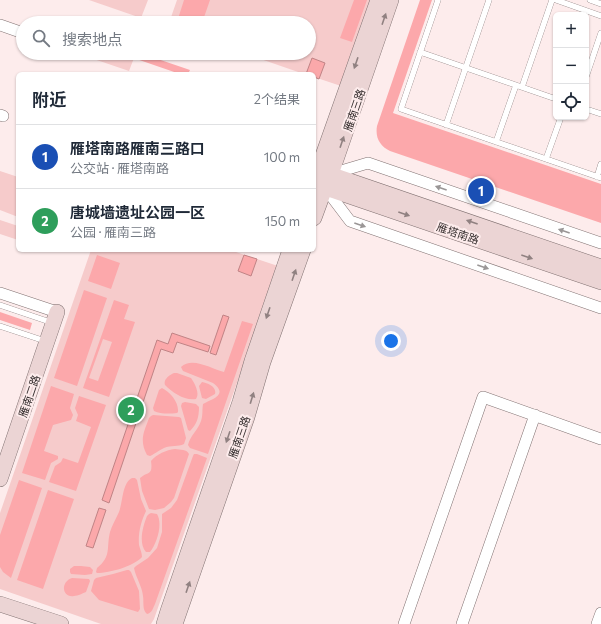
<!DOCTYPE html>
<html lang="zh">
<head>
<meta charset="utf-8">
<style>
  body { margin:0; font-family:Commissioner,"Noto Sans SC",sans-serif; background:#f2f2f3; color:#1f2937 }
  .controls { position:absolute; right:12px; top:12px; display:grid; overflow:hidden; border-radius:6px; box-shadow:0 1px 3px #0004 }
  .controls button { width:36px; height:36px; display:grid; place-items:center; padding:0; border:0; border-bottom:1px solid #e0e1e3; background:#fff; color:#1f2937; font:20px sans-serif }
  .you { position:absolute; left:391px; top:341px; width:14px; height:14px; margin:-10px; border:3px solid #fff; border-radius:50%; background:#1a73e8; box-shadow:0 0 0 6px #1a73e833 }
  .badge { display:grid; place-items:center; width:26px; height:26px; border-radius:50%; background:#0f766e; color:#fff; font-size:13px; font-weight:700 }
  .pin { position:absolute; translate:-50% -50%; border:2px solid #fff; box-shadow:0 1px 4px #0006 }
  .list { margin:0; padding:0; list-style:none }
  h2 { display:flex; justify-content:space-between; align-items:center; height:52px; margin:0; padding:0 16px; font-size:17px }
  h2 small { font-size:13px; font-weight:400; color:#747a83 }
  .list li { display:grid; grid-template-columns:26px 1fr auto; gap:12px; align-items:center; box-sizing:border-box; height:64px; padding:0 16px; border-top:1px solid #e0e1e3 }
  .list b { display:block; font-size:15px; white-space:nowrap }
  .list p { margin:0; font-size:13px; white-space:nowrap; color:#747a83 }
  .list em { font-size:13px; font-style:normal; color:#747a83 }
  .icon { flex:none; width:22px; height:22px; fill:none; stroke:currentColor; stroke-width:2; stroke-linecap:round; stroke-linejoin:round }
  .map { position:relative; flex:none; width:601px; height:624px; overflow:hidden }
  .search { position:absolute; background:#fff; box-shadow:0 1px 3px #0004; left:16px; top:16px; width:300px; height:44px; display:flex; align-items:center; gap:10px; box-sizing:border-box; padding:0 14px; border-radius:22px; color:#747a83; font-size:15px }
  .panel { position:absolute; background:#fff; box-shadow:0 1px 3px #0004; left:16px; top:72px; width:300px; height:180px; border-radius:6px }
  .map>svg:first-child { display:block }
</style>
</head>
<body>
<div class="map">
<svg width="601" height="624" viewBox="0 0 601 624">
  <rect width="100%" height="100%" fill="#fdecec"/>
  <path fill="#f6cbcb" d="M 89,0 L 148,0 L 141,18 Z
    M 177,0 L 371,0 L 341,86 L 314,77 L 314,74 L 304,74 L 243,53 L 309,53 L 309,23 L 169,23 Z
    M 83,53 L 119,53 L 134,58 L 129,71 L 82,55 Z
    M 0,171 L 18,177 L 18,217 L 0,210 Z
    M 0,220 L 18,226 L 18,240 L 0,234 Z
    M 91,250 L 230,250 L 278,266 L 154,619 L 151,624 L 101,624 L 0,589 L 0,513 Z"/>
  <path fill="#fca8ab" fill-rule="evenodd" d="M 184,0 L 210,0 L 202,23 L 179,23 L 177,22 Z
    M 354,0 L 367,0 L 352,42 L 340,38 Z
    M 420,0 L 432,0 L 393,113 L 601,184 L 601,223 L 390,151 C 380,146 375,138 377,126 Z
    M 119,53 L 140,53 L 190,70 L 188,74 L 180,74 Z
    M 97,255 L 120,263 L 111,289 L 88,281 Z
    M 84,290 L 107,298 L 77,386 L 54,378 Z
    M 114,300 L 129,305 L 124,319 L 135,322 L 109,397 L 83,388 ZM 103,339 L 112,342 L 98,381 L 89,378 Z
    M 0,312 L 32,323 L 30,330 L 0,320 Z
    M 242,321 L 253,324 L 208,454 L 190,448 L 188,445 C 190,436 198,430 201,421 C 203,416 202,410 203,404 C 212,399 229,395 213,383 L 183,371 L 181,367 C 192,356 212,369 224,372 Z
    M 174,373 L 177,373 L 191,378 C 195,384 200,393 196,399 C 185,401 173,393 165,385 C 163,380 169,375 174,373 Z
    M 202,382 C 208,383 217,387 215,394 L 206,399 L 202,398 L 199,386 Z
    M 51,386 L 74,394 L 70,408 L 73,415 L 71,420 L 53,425 L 44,451 L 58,456 L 58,459 L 51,463 L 45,480 L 22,473 Z
    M 162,388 C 170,392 179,402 178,412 L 177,413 C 169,414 160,414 154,411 L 153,408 L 159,390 Z
    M 79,396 L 106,405 L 76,491 L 49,482 L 55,466 L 61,462 L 63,458 L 78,463 L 91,427 L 76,421 L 78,415 L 75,408 Z
    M 185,402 L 196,404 L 199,407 C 199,417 197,424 190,431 L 188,430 L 181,406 L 182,403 Z
    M 153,415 L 179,417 L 181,418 L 186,438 L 184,444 C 178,447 171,445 164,448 C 161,449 151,456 150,456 C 149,456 148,455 147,455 C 139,440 144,432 149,418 L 151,416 Z
    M 175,449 C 180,450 187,449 189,454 L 174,498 L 171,502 L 164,508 L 155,510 L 149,509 L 142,491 L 140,478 C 148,471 153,476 151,461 C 157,454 166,450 175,449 Z
    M 194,454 L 197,454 L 207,458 L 155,604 C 153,608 152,613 147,614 C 142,610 144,602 143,596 C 142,586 136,578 134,568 L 136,566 L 148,558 L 157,548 L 162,532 L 162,514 L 171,508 L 177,500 L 193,456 Z
    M 132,478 L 135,478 L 137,480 L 141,499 L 146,511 C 141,522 138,532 139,545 C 140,549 142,553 142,557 C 134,566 110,573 97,573 L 96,572 L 97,568 C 112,556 106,548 110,532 C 112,525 116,519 119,512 C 123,502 122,483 132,478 Z
    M 19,480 L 42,488 L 11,578 L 3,572 L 0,567 L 0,535 Z
    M 48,490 L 74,499 L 43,589 L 17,580 Z
    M 151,513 L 157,514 C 163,524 157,543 150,552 L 146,552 C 138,543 143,526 147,516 L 149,514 Z
    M 74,566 L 81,566 L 90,567 L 93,570 L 92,574 L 85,575 L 71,574 L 70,572 L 70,569 Z
    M 127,570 L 129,570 L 131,572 L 139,591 L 140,609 L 138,612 L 99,600 L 91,591 L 94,580 L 96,578 L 113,574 Z
    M 72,578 L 89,579 L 90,581 L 86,592 C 83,593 78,596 74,596 C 62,598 60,582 72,578 Z"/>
  <path fill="#fba8aa" stroke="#c08385" d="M 312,58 L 325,63 L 319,79 L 314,77 L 314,74 L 306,74 Z
    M 244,255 L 257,259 L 251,276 L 238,271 Z
    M 223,315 L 229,317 L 216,355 L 210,353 Z
    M 172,333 L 210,346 L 208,352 L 177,342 L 173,353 L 161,349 L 109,503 L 102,500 L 157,340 L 168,344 Z
    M 99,508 L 106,510 L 93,548 L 86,546 Z"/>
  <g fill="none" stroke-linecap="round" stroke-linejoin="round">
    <defs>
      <path id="lane" d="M 438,0 L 401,109 L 601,178
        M 556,0 L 601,16
        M 590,0 L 601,4
        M 420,52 L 556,99
        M 586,77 L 601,33
        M 522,87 L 552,0
        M 586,109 L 601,114
        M 446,125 L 489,0
        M 496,142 L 516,85
        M 546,159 L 561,117
        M 597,177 L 601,164
        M 0,305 L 53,323
        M 0,326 L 45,341"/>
      <path id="street" d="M 0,25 L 23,33
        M 0,115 L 3,116
        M 331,174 L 368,163 L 601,243
        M 325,188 L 350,221 L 601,308
        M 0,293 L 57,312
        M 404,624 L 483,397 L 601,439
        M 462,624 L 535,415
        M 597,624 L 601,613"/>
      <path id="secondary" d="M 318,170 L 601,267
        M 315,178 L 378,0
        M 314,184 L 601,282
        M 314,218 L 325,188 L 331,174 L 391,0
        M 0,479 L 57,312
        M 0,604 L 61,624
        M 164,624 L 168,611 L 240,402 L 252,361 L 290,250
        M 175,624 L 247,417 L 263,362 L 303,250"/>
    </defs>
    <use href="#lane" stroke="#817272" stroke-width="6"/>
    <use href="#street" stroke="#817272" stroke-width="12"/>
    <use href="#secondary" stroke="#817272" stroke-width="16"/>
    <use href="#lane" stroke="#fff" stroke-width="5.5"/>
    <use href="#street" stroke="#fff" stroke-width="11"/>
    <use href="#secondary" stroke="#ebd4d4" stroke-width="15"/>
  </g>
  <defs><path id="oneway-solid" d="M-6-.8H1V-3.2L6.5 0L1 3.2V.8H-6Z"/></defs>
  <g fill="#908181">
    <use href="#oneway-solid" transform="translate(384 19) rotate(-71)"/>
    <use href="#oneway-solid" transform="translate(356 63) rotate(109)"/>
    <use href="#oneway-solid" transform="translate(342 142) rotate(-71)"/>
    <use href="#oneway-solid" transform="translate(404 214) rotate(19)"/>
    <use href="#oneway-solid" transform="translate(472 222) rotate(-161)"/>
    <use href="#oneway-solid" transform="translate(527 257) rotate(19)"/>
    <use href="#oneway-solid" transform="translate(294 275) rotate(-71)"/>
    <use href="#oneway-solid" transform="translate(268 313) rotate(109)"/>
    <use href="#oneway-solid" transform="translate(252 398) rotate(-73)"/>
    <use href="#oneway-solid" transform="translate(228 437) rotate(109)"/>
    <use href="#oneway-solid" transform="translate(188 587) rotate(-71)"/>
  </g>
  <g fill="#9a9696">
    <use href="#oneway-solid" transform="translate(441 188) rotate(-161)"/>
    <use href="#oneway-solid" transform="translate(360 225) rotate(19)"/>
    <use href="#oneway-solid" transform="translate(564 231) rotate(-161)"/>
    <use href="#oneway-solid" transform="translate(483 267) rotate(19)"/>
  </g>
  <g text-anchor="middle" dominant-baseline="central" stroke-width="4" stroke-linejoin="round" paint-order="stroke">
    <g font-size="11" fill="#352e2e" stroke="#fdecec">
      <text transform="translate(354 110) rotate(-71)">雁南三路</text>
      <text transform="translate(458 233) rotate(19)">雁塔南路</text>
      <text transform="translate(29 396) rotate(-71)">雁南二路</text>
      <text transform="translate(239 437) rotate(-71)">雁南三路</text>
    </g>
  </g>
</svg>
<div class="controls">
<button>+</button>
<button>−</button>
<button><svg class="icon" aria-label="locate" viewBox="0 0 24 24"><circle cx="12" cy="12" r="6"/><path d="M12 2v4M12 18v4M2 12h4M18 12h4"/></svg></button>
</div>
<div class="you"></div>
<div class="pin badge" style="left:481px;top:191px;background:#1a4fb4">1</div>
<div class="pin badge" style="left:131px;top:410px;background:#2e9e5b">2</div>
<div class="search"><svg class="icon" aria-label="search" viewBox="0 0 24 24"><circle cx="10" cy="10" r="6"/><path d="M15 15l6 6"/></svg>搜索地点</div>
<section class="panel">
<h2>附近<small>2个结果</small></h2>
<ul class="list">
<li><span class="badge" style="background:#1a4fb4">1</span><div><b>雁塔南路雁南三路口</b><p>公交站 · 雁塔南路</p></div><em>100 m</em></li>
<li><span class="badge" style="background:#2e9e5b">2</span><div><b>唐城墙遗址公园一区</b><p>公园 · 雁南三路</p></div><em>150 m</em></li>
</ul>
</section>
</div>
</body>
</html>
